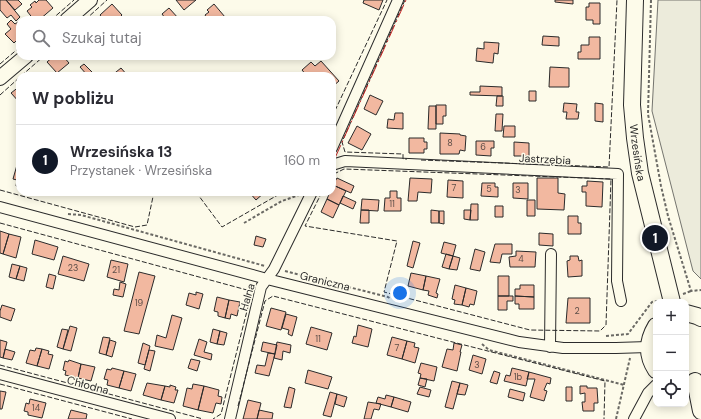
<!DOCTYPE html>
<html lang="pl">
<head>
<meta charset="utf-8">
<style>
  body { margin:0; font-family:"DM Sans",sans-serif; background:#f2f2f3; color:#2b2b33 }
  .controls { position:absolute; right:12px; bottom:12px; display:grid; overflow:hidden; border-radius:8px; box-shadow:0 2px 10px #0003 }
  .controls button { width:36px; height:36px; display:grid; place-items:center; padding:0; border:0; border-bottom:1px solid #e1e1e2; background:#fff; color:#2b2b33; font:20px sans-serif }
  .you { position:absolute; left:400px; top:293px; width:14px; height:14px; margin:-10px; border:3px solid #fff; border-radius:50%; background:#1a73e8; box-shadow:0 0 0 6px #1a73e833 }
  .badge { display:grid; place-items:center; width:26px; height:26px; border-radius:50%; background:#111827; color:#fff; font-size:13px; font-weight:700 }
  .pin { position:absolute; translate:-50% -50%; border:2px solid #fff; box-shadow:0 1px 4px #0006 }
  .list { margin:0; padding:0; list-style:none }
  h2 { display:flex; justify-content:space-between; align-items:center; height:52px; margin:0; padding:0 16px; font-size:17px }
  h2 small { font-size:13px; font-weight:400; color:#7c7c81 }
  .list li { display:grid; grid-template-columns:26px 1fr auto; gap:12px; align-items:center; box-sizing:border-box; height:72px; padding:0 16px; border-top:1px solid #e1e1e2 }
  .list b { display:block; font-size:15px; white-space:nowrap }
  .list p { margin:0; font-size:13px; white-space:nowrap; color:#7c7c81 }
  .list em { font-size:13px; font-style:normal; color:#7c7c81 }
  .icon { flex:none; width:22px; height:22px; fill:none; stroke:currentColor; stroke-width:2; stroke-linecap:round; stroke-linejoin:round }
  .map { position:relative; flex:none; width:701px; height:419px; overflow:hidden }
  .search { position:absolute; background:#fff; box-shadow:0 2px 10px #0003; left:16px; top:16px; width:320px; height:44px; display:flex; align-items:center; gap:10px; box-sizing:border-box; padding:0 14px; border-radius:12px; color:#7c7c81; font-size:15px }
  .panel { position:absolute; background:#fff; box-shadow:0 2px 10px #0003; left:16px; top:72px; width:320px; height:124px; border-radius:12px }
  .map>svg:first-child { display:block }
</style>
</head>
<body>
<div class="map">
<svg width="701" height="419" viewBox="0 0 701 419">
  <rect width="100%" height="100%" fill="#fdfbea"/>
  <path fill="#ecebdb" stroke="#74746e" d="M 658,0 L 701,0 L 701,279 L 693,271 L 652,111 Z"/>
  <path fill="#f2b8a0" stroke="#2b2b2b" d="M 0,0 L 6,0 L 20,17 L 16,21 L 11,15 L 7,18 L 0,10 Z
    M 6,0 L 18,0 L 22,4 L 15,10 Z
    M 39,0 L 46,0 L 53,8 L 39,20 L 34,20 L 27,11 L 32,7 L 30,5 L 35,1 L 36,3 Z
    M 176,0 L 196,0 L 184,10 Z
    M 364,0 L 383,0 L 379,10 L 363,3 Z
    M 555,0 L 573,0 L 573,4 L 555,2 Z
    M 589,3 L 600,3 L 600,24 L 593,24 L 593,20 L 586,20 L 586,7 L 589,7 Z
    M 112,4 L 122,15 L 117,20 L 104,20 L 100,15 Z
    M 214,4 L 225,17 L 222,20 L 208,20 L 205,15 L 209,12 L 207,10 Z
    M 169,8 L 179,19 L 178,20 L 162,20 L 165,18 L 162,14 Z
    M 11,20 L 15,24 L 18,22 L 20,24 L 20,37 L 14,43 L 5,34 L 11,29 L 7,24 Z
    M 543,36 L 559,37 L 559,46 L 542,45 Z
    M 589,37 L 600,37 L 600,59 L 578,59 L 578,52 L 581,52 L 581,45 L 589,45 Z
    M 484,42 L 499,43 L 498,54 L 494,53 L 493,63 L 476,61 L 477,48 L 484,49 Z
    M 54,56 L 63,56 L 69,63 L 57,73 L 47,62 Z
    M 321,61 L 339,81 L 332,87 L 332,76 L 307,76 L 302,70 L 311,62 L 315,66 Z
    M 84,64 L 95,75 L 94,76 L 88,76 L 80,67 Z
    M 550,67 L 569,68 L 569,87 L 549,87 Z
    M 121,68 L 128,76 L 111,76 Z
    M 20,86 L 20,103 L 11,93 Z
    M 480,86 L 502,87 L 502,96 L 470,95 L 470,92 L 480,92 Z
    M 529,91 L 536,91 L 536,101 L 529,101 Z
    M 370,95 L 383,101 L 376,115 L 364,109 Z
    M 497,96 L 503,96 L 503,106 L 496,106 Z
    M 564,103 L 577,104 L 576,112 L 579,112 L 578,119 L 566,119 L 567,112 L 563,112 Z
    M 595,103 L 603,104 L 603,122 L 595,121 Z
    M 436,105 L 446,105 L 446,116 L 443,116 L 443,124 L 436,124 Z
    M 429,106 L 436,106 L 436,129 L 428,129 Z
    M 395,113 L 403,113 L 403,129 L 387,128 L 388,119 L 394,120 Z
    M 496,114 L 503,114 L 502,131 L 495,131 Z
    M 357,126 L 371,134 L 362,150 L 348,143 Z
    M 504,126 L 515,126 L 515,137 L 503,137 Z
    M 440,133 L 460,134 L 460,135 L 466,136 L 465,151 L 460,150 L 459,154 L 440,154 Z
    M 409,138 L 424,138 L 424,142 L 427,142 L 427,149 L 424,149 L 424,153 L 409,153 Z
    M 476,141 L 494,141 L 494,148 L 491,148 L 491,156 L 476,155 Z
    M 514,142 L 529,143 L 529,156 L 514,156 Z
    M 17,165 L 20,166 L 20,186 L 16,186 L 17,180 L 13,179 Z
    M 337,178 L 354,186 L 351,193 L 333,185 Z
    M 410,178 L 432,179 L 431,193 L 418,192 L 417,201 L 408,201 Z
    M 537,178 L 558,178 L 558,193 L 565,194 L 564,210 L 537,209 Z
    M 448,180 L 463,181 L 463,198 L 447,197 Z
    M 587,181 L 603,182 L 602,207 L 586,206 L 586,192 L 582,192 L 582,186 L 587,186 Z
    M 482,183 L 495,183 L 495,187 L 498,187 L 498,197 L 481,196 Z
    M 513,183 L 528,183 L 528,199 L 513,198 Z
    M 333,185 L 346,191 L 339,205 L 327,199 L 330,192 L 332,192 Z
    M 390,191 L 397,191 L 397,198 L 401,198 L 401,211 L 384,211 L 385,198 L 390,198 Z
    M 249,192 L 265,192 L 256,200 Z
    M 343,196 L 356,202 L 353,209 L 340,203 Z
    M 327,199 L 339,205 L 333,218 L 321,212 Z
    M 362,199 L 379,200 L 378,211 L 361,210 Z
    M 527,200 L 535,200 L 535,216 L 527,216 Z
    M 471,204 L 478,204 L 478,220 L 470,220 Z
    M 495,206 L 503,206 L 503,217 L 495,217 Z
    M 361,210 L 369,210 L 369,223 L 360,223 Z
    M 431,210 L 439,211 L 439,223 L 431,223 Z
    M 464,210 L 471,210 L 470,220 L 464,219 Z
    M 439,211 L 444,211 L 444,224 L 439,223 Z
    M 568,216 L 578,216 L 578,223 L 581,223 L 581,234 L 568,234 Z
    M 0,231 L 9,234 L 3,254 L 0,253 Z
    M 539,233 L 553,234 L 553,246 L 539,245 Z
    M 9,234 L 21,237 L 16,258 L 3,254 Z
    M 256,236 L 266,239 L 263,247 L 254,245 Z
    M 35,240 L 58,247 L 54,260 L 32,254 Z
    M 413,241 L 420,243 L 413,268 L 407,266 Z
    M 444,242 L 456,245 L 453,256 L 441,253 Z
    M 495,244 L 512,244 L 512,254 L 502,254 L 500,263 L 490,262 Z
    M 475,249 L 485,252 L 480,271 L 470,269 Z
    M 516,251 L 536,252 L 535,267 L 510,267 L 509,257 L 516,256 Z
    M 446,254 L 453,256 L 449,269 L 442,267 Z
    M 63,256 L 89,264 L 84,281 L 58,274 Z
    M 453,256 L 460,258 L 457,270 L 449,269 Z
    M 570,256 L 578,256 L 579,261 L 582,260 L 582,276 L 568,277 L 567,261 L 570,260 Z
    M 111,260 L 128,264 L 124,282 L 107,277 Z
    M 12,264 L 20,266 L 16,279 L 9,277 Z
    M 20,266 L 27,268 L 24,281 L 16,279 Z
    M 139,272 L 155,276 L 139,334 L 124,331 Z
    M 411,273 L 426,276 L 423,290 L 408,286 Z
    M 49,274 L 56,276 L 53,289 L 46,287 Z
    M 426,276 L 440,279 L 436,293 L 438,294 L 437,298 L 428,295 L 429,291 L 423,290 Z
    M 498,276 L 509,276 L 509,296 L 498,296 Z
    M 120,282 L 126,284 L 123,297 L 113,295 L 114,289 L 119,290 Z
    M 455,285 L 466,288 L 462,305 L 454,304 L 455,300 L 452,299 Z
    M 520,285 L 534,285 L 534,297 L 515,296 L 515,289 L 520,289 Z
    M 466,288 L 477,291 L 474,305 L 470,304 L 469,307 L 462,305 Z
    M 196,292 L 203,294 L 199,309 L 186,305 L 189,293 L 196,295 Z
    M 498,296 L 513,296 L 513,301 L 507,301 L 507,310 L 498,310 Z
    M 515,296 L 534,297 L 534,309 L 519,309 L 519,304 L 515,304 Z
    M 217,297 L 229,300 L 225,318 L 218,316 L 218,312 L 214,311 Z
    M 568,298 L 590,298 L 590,323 L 566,323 Z
    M 229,300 L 240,302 L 237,316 L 231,314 L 230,319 L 225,318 Z
    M 2,305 L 15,309 L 11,321 L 0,317 L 0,311 Z
    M 271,308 L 286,312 L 281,330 L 266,326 Z
    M 286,314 L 297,317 L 292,336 L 288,334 L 289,330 L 282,328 Z
    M 172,315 L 182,318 L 173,350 L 155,346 L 157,335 L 166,338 Z
    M 358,325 L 372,329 L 368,347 L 352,343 L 354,336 L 356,337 Z
    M 70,326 L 77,328 L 71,351 L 63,349 Z
    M 311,327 L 332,333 L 327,350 L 306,344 Z
    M 62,329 L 68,330 L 63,349 L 57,347 Z
    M 213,329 L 220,331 L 217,344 L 210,342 Z
    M 220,331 L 227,333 L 224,345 L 217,344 Z
    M 103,337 L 110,338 L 106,355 L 99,353 Z
    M 392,337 L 407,341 L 402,359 L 387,355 Z
    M 199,339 L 207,342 L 204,352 L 212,354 L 211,360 L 194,355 Z
    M 0,340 L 7,342 L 3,358 L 0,357 Z
    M 110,340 L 116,342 L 112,357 L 106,355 Z
    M 407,341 L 415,343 L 414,347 L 419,348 L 415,363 L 402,359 Z
    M 263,342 L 277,345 L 275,354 L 261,351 Z
    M 277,342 L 291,345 L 290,353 L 283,351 L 282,360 L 274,358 Z
    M 143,343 L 150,346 L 145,365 L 138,363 Z
    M 454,343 L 462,345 L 460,352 L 461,352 L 457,371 L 442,367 L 447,349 L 453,350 Z
    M 36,348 L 42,349 L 37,366 L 26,363 L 30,350 L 35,351 Z
    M 5,349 L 15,352 L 12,360 L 3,358 Z
    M 42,349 L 49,351 L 48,354 L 53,355 L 49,369 L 37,366 Z
    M 149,350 L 155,351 L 150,371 L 144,369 Z
    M 268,353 L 275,354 L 269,376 L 255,373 L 257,365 L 265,366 Z
    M 473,355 L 486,359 L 482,374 L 469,370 Z
    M 191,359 L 200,361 L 197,371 L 188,368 Z
    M 69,360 L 81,364 L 78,378 L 65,375 L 66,371 L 63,370 L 65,361 L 68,362 Z
    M 421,363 L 437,367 L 434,381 L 420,378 L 421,374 L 418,373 Z
    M 81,364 L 95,367 L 91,381 L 78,378 Z
    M 112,368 L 124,371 L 119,388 L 107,385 L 108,380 L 104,379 L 107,369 L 111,370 Z
    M 512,368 L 529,372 L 526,386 L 504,381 L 506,375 L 510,376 Z
    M 308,370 L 332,377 L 328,389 L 305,383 Z
    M 124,371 L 136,374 L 131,391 L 119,388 Z
    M 494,371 L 500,373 L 497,384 L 490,382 Z
    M 529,372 L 551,378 L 550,384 L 547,383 L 544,390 L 547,391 L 544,401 L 530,397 L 535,379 L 527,379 Z
    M 420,378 L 427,379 L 425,387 L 418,385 Z
    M 452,381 L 460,383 L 453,409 L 445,407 Z
    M 147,383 L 165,386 L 161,400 L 143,395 Z
    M 460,383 L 468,385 L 465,395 L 457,394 Z
    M 193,384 L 204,386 L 198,410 L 183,406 L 187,388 L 192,389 Z
    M 170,385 L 176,387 L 175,390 L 178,390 L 174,403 L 161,400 L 165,386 L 170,387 Z
    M 204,386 L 219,390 L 218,396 L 222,397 L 221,404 L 216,403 L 213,413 L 198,410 Z
    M 580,386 L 587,386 L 587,388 L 597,388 L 598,403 L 594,403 L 594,411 L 583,411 L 582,402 L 585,402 L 585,393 L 580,394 Z
    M 289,387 L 295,389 L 291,408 L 284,407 Z
    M 420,387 L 431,390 L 429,397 L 417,394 Z
    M 566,387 L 572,387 L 572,401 L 566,401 Z
    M 510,389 L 525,393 L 523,401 L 508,397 Z
    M 0,391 L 6,392 L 2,409 L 0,409 Z
    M 330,392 L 337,394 L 331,417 L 323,415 Z
    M 337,394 L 347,397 L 344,407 L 335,404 Z
    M 386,395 L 394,397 L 391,407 L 376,403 L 378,397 L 385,399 Z
    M 394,397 L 411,402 L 408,412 L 391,407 Z
    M 30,399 L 46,403 L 42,418 L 28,415 L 28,412 L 24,411 L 26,403 L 29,404 Z
    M 248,400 L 261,403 L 257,419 L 243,419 Z
    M 368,402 L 381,404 L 379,410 L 374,409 L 371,419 L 364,419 Z
    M 71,410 L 87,414 L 86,419 L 68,419 Z
    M 259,410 L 273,413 L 272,419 L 257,419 Z"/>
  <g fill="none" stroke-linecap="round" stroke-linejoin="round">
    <defs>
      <path id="street" d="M 332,148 L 398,0
        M 332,165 L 345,161 L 618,174 L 617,281 L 621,301
        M 0,207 L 267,279 L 519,342 L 563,348 L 616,348 L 648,347
        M 550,347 L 551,254
        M 0,374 L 170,419
        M 230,419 L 261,287 L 274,269 L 312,192
        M 634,419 L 648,393 L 656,385"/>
      <path id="secondary" d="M 67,20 L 90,0
        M 0,78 L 26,56"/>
      <g id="primary">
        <path id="s1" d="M 635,0 L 632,105 L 635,138 L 640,173 L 672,302"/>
        <path d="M 686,313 L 697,316 L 701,318"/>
        <path d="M 656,326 C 647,341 646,355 656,370"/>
        <path d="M 695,381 L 701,411"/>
      </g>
    </defs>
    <use href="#street" stroke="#2b2b2b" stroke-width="12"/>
    <use href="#secondary" stroke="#2b2b2b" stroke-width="16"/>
    <use href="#primary" stroke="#2b2b2b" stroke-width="18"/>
    <path stroke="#6a6964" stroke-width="2" stroke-dasharray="3 2" stroke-linecap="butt" d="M 651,0 L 648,114 L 661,186 L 668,216 L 691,291 L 701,290
      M 68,214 L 81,215 L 265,266
      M 244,223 L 282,201 L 299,195
      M 285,271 L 388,297 L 391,299
      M 683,294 L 691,291
      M 606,336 L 628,334 L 652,302 L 658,301
      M 482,344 L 489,350 L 624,385
      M 616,419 L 630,358"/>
    <use href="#street" stroke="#fdfbea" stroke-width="10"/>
    <use href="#secondary" stroke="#fdfbea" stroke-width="14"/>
    <use href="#primary" stroke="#fdfbea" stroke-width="16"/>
    <path stroke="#2b2b2b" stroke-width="1" stroke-dasharray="5 2" stroke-linecap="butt" d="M 405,0 L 342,142 L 345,152 L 403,154 L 403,159 L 407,159
      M 51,20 L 74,0
      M 85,20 L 107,0
      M 0,64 L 20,47
      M 21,76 L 44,56
      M 0,95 L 20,77
      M 332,117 L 387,0
      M 421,160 L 609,167 L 617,0
      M 0,190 L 135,227 L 147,225 L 154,192
      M 196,192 L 222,227 L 283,192
      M 322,192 L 305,226 L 397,241 L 384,292 L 530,330 L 600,331 L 606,325 L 611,179 L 344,169 L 332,175
      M 0,223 L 247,290 L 251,295 L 221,414 L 213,419
      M 0,365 L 203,419
      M 0,384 L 132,419
      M 238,406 L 265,301 L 273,296 L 605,381 L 604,419"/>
    <path stroke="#c62828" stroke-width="1" stroke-dasharray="14 3 2 3" stroke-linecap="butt" d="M 335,158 L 406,0"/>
  </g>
  <g text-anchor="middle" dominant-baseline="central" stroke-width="3" stroke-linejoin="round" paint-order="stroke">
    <g font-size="9" fill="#5d4e48">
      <text x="450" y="143">8</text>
      <text x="483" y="147">6</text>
      <text x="454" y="188">7</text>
      <text x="489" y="189">5</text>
      <text x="518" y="190">3</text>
      <text x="392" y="204">11</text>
      <text x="521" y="259">4</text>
      <text x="73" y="268">23</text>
      <text x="116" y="270">21</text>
      <text x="139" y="303">19</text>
      <text x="577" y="311">2</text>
      <text x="318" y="339">11</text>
      <text x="397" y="348">7</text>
      <text x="477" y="365">3</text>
      <text x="518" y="377">1b</text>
      <text x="36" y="408">14</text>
    </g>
    <g font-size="11" fill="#2b2b2b" stroke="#fdfbea">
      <text stroke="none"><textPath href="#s1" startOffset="153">Wrzesińska</textPath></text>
      <text transform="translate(545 159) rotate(3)">Jastrzębia</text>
      <text transform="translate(325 281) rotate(14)">Graniczna</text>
      <text transform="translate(247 297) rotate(-73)">Halna</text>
      <text transform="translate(88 385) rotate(15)">Chłodna</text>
    </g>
  </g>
</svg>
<div class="controls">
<button>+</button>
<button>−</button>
<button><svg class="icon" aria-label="locate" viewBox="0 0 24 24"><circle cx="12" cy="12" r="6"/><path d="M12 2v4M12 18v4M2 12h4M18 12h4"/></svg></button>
</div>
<div class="you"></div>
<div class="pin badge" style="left:655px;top:238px">1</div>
<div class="search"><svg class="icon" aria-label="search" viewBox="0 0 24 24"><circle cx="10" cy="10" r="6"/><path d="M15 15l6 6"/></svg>Szukaj tutaj</div>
<section class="panel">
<h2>W pobliżu<small></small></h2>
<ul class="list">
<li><span class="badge">1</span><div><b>Wrzesińska 13</b><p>Przystanek · Wrzesińska</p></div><em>160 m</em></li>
</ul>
</section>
</div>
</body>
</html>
